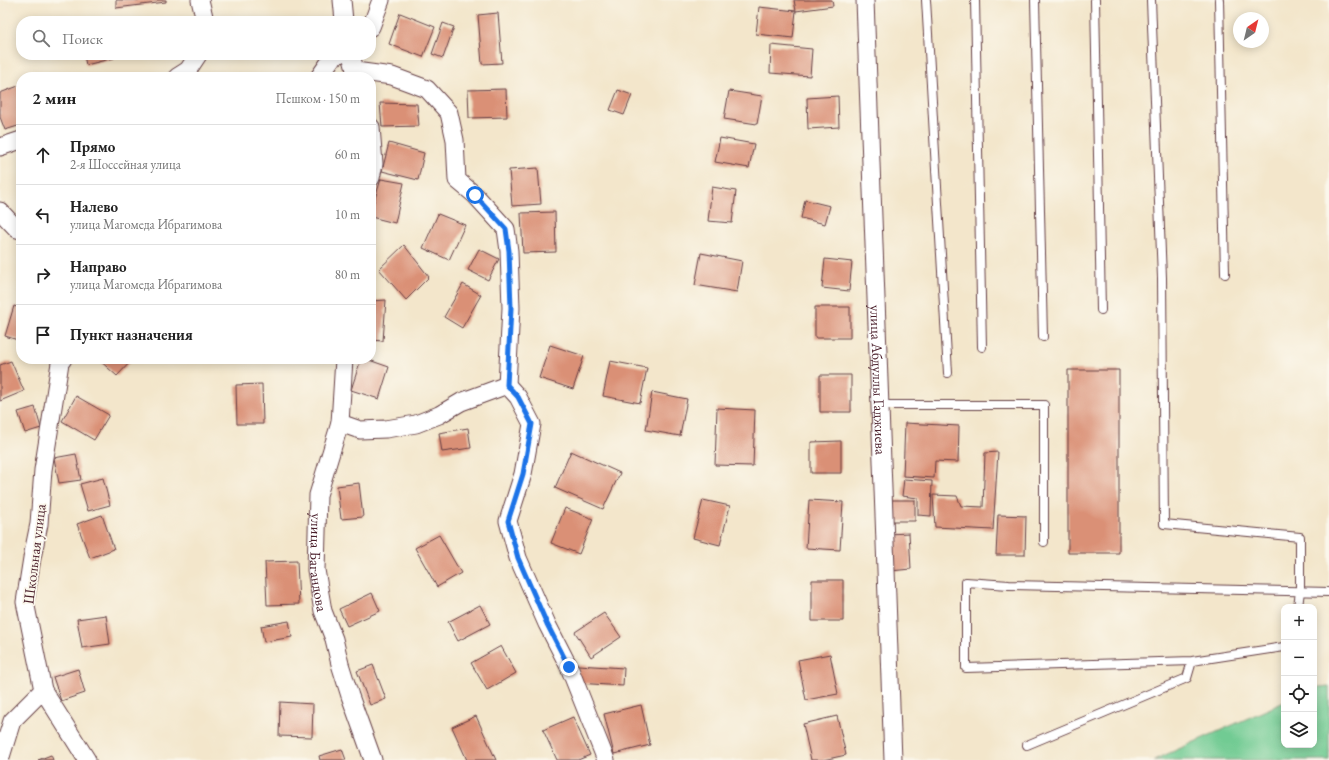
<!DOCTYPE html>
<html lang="ru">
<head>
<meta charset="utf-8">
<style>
  body { margin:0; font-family:"EB Garamond",serif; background:#f2f2f2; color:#222 }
  .controls { position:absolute; right:12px; bottom:12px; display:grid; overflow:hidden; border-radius:8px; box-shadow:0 2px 10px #0003 }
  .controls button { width:36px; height:36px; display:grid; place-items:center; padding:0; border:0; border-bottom:1px solid #e0e0e0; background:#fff; color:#222; font:20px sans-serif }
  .compass { position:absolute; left:1233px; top:12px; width:36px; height:36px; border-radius:50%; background:#fff; box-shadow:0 2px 10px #0003; rotate:35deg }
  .stop { position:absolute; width:12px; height:12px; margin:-9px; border:3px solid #1a73e8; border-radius:50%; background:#fff }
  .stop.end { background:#1a73e8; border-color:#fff; box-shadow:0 1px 4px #0008 }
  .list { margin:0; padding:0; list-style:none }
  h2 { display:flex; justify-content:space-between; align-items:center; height:52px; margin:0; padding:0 16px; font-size:17px }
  h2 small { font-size:13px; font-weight:400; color:#767676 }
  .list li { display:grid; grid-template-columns:26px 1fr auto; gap:12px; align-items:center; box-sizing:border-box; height:60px; padding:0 16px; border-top:1px solid #e0e0e0 }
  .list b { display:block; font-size:15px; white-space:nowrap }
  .list p { margin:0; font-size:13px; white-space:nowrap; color:#767676 }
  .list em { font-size:13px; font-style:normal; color:#767676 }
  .icon { flex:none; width:22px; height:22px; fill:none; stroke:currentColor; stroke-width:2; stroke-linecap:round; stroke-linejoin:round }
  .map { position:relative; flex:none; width:1329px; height:760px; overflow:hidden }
  .search { position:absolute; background:#fff; box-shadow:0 2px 10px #0003; left:16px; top:16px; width:360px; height:44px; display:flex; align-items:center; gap:10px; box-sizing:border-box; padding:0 14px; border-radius:16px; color:#767676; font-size:15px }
  .panel { position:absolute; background:#fff; box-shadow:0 2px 10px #0003; left:16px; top:72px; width:360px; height:292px; border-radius:16px }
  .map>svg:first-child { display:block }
</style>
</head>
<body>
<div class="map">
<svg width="1329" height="760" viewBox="0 0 1329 760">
  <rect width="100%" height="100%" fill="#fbf7ec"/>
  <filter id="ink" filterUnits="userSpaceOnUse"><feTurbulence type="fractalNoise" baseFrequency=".025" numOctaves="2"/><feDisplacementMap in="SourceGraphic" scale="8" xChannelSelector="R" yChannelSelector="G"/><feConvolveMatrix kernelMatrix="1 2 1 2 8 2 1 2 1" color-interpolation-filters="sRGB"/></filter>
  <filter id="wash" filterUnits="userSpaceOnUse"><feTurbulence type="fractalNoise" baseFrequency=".012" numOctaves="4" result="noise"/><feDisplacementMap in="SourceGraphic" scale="16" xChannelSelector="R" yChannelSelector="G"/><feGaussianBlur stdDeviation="0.9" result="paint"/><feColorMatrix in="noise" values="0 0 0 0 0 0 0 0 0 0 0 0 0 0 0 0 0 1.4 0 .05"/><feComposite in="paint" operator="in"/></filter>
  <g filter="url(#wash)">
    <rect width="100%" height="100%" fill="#f3e6cb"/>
    <path fill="#71cb93" stroke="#5e755f" d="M 1329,686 L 1329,760 L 1154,760 L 1284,702 L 1284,745 L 1314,745 L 1314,689 L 1319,687 Z"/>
    <g id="blocks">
      <path fill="#da9076" d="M 116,0 L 166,0 L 166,2 L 116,8 Z
        M 794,0 L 832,0 L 833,6 L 796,11 L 793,38 L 756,34 L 759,7 L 796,11 Z
        M 400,13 L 435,27 L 423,57 L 389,44 Z
        M 498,13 L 502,63 L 482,64 L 478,15 Z
        M 443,23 L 454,27 L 443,58 L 432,54 Z
        M 771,45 L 812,49 L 810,76 L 770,73 Z
        M 84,55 L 113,55 L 114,58 L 86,65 Z
        M 21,85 L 21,125 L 5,130 L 0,117 L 0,93 Z
        M 506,89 L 507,117 L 469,118 L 468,90 Z
        M 618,90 L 632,95 L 624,115 L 610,110 Z
        M 729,91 L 762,96 L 757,124 L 724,119 Z
        M 838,96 L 839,127 L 808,129 L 807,98 Z
        M 380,103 L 417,104 L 419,126 L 382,127 Z
        M 720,138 L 754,144 L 749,168 L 715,162 Z
        M 389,143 L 424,153 L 418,180 L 382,171 Z
        M 538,168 L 541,204 L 512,206 L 509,170 Z
        M 381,179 L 404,183 L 395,223 L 371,217 L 371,211 Z
        M 712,187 L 736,191 L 732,223 L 708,221 Z
        M 805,200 L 830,206 L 825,224 L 801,218 Z
        M 555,212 L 556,252 L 523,253 L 521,213 Z
        M 438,214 L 465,225 L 449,260 L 423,248 Z
        M 404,245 L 429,277 L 406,300 L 379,269 Z
        M 479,249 L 499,259 L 488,280 L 468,270 Z
        M 701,253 L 742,261 L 737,292 L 695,285 Z
        M 825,259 L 852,262 L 849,291 L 822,288 Z
        M 463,284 L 481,295 L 462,328 L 444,317 Z
        M 386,300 L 383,341 L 371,340 L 371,301 Z
        M 14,306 L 21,308 L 21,341 L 5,336 Z
        M 815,307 L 850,307 L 850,338 L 815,338 Z
        M 550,345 L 584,356 L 573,389 L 539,378 Z
        M 98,359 L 133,359 L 117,376 Z
        M 361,359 L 366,359 L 389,367 L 379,399 L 351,390 Z
        M 11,361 L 24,391 L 0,401 L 0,365 Z
        M 610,361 L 647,368 L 640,403 L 603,396 Z
        M 1068,370 L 1119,370 L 1119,553 L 1068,553 Z
        M 820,375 L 851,375 L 851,412 L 820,412 Z
        M 262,384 L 263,424 L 237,424 L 236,385 Z
        M 652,392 L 687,399 L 680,436 L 646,430 Z
        M 76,396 L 109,415 L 94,440 L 62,421 Z
        M 35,407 L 41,428 L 25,433 L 18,412 Z
        M 717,408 L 755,410 L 753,466 L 715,465 Z
        M 905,423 L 959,426 L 958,462 L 935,461 L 934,478 L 903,476 Z
        M 468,428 L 471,448 L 442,452 L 439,433 Z
        M 841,441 L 841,473 L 811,473 L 811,442 Z
        M 571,451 L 620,473 L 603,509 L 555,488 Z
        M 998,452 L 993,530 L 935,527 L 933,495 L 957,496 L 961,506 L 983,507 L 985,453 Z
        M 76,454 L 81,480 L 59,483 L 54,458 Z
        M 103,478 L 110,505 L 88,511 L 80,484 Z
        M 904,479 L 932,481 L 931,516 L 918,515 L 918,498 L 902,496 Z
        M 359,483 L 363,517 L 341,519 L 337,486 Z
        M 703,500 L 730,506 L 720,545 L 693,538 Z
        M 809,500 L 843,502 L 840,550 L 806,548 Z
        M 890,500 L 915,500 L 915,521 L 890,521 Z
        M 565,508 L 593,519 L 579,554 L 551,543 Z
        M 102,515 L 114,549 L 90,558 L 77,524 Z
        M 998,515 L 1026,516 L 1025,555 L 996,555 Z
        M 909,533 L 911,569 L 890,571 L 888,534 Z
        M 439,535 L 461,573 L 437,587 L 415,548 Z
        M 297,561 L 299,604 L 267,605 L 265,562 Z
        M 812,580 L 843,580 L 843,621 L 812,621 Z
        M 372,593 L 380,611 L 347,626 L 339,609 Z
        M 480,605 L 490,624 L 458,641 L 448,622 Z
        M 604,613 L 621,637 L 591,657 L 575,632 Z
        M 106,615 L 110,644 L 82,648 L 77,619 Z
        M 289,621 L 292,637 L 264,642 L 261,626 Z
        M 501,646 L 516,673 L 487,690 L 471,663 Z
        M 830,654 L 838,694 L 806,700 L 798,660 Z
        M 373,665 L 386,699 L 370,705 L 357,671 Z
        M 578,665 L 624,668 L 623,686 L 577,683 Z
        M 78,669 L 85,693 L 61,701 L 53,677 Z
        M 280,702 L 313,704 L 312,737 L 279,736 Z
        M 641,705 L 650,745 L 614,754 L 604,714 Z
        M 476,716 L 496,760 L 467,760 L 452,727 Z
        M 837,716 L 846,755 L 823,760 L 811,760 L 803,724 Z
        M 573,717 L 590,755 L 578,760 L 557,760 L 543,730 Z
        M 342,749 L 346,760 L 320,760 L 319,756 Z
        M 51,755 L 53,760 L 38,760 Z"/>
    </g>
  </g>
  <g filter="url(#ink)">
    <use href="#blocks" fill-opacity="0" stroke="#633d43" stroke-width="1"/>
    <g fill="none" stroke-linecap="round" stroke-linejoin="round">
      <defs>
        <path id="service" d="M 926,0 L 948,373
          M 975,0 L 982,347
          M 1035,0 L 1043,337
          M 1095,0 L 1101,310
          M 1151,0 L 1162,278 L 1164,524 L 1300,537 L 1300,591 L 1298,607
          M 1219,0 L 1225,274
          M 880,405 L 1044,405 L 1044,542
          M 1284,647 L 1192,661 L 966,668 L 966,582 L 1009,585 L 1329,592
          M 1027,745 L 1187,678 L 1192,661"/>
        <g id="minor">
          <path d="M 200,0 L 205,21"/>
          <path d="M 342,0 L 344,21"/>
          <path id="s1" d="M 865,0 L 893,760"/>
          <path d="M 371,27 L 381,0"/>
          <path d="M 351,55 L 357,77"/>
          <path d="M 355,71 L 392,76 L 427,89 L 449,113 L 455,140 L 457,180 L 475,195 L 506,229 L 509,251 L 511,308 L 507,385"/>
          <path d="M 177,77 L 188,70 L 198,55"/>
          <path d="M 319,77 L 333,57 L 338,55"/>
          <path d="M 371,127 L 374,164 L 371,178"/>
          <path d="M 0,147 L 21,140"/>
          <path d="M 0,211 L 17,229 L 21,230"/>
          <path d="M 63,359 L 60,363 L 43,470 L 39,524 L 32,558 L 25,602 L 43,690 L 87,760"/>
          <path id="s2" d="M 344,359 L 340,423 L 318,495 L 316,570 L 323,611 L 334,639 L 340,664 L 350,696 L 373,760"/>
          <path d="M 507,385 L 518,397 L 532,424 L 523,474 L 508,521 L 518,558 L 547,624 L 569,667 L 606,760"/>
          <path d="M 340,423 L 360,430 L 386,429 L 416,424 L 439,415 L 461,402 L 507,385"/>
          <path d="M 0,760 L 12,721 L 43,690"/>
        </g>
      </defs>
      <use href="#service" stroke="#633d43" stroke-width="10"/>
      <use href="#minor" stroke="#633d43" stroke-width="19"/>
      <use href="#service" stroke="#fff" stroke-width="8"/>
      <use href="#minor" stroke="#fff" stroke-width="17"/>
    </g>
  </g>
  <g fill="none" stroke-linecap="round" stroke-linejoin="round" filter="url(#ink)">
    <path stroke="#1a73e8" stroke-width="5" d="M 475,195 L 506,229 L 509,251 L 511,308 L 507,385 L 518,397 L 532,424 L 523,474 L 508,521 L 518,558 L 547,624 L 569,667"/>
  </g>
  <g text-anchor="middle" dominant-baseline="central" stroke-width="3.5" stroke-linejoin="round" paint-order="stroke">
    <g font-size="15" fill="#4a1f2b" stroke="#fbf7ec">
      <text stroke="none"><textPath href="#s1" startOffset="380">улица Абдуллы Гаджиева</textPath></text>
      <text transform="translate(34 554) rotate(-83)">Школьная улица</text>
      <text stroke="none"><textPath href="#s2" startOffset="207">улица Багандова</textPath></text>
    </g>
  </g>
</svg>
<div class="controls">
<button>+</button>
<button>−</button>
<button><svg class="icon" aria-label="locate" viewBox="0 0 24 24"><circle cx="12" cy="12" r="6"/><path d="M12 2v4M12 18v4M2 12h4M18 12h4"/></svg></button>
<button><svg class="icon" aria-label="layers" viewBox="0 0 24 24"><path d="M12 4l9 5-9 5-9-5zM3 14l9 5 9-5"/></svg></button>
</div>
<svg class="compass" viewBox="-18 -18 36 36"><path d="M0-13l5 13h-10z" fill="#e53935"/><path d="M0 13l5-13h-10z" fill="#767676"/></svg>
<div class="stop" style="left:475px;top:195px"></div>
<div class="stop end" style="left:569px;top:667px"></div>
<div class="search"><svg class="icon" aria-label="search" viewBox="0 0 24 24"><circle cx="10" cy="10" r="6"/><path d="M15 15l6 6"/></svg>Поиск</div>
<section class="panel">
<h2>2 мин<small>Пешком · 150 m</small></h2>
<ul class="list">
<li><svg class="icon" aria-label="ahead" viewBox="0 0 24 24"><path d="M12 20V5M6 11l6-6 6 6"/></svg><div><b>Прямо</b><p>2-я Шоссейная улица</p></div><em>60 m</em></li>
<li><svg class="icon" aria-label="left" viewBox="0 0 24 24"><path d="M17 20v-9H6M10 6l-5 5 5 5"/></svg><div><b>Налево</b><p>улица Магомеда Ибрагимова</p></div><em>10 m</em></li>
<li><svg class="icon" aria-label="right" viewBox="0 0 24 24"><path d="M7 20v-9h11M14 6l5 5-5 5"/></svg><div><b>Направо</b><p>улица Магомеда Ибрагимова</p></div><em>80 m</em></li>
<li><svg class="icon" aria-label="arrive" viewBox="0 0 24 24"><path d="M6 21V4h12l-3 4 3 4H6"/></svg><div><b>Пункт назначения</b></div></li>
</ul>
</section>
</div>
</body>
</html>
